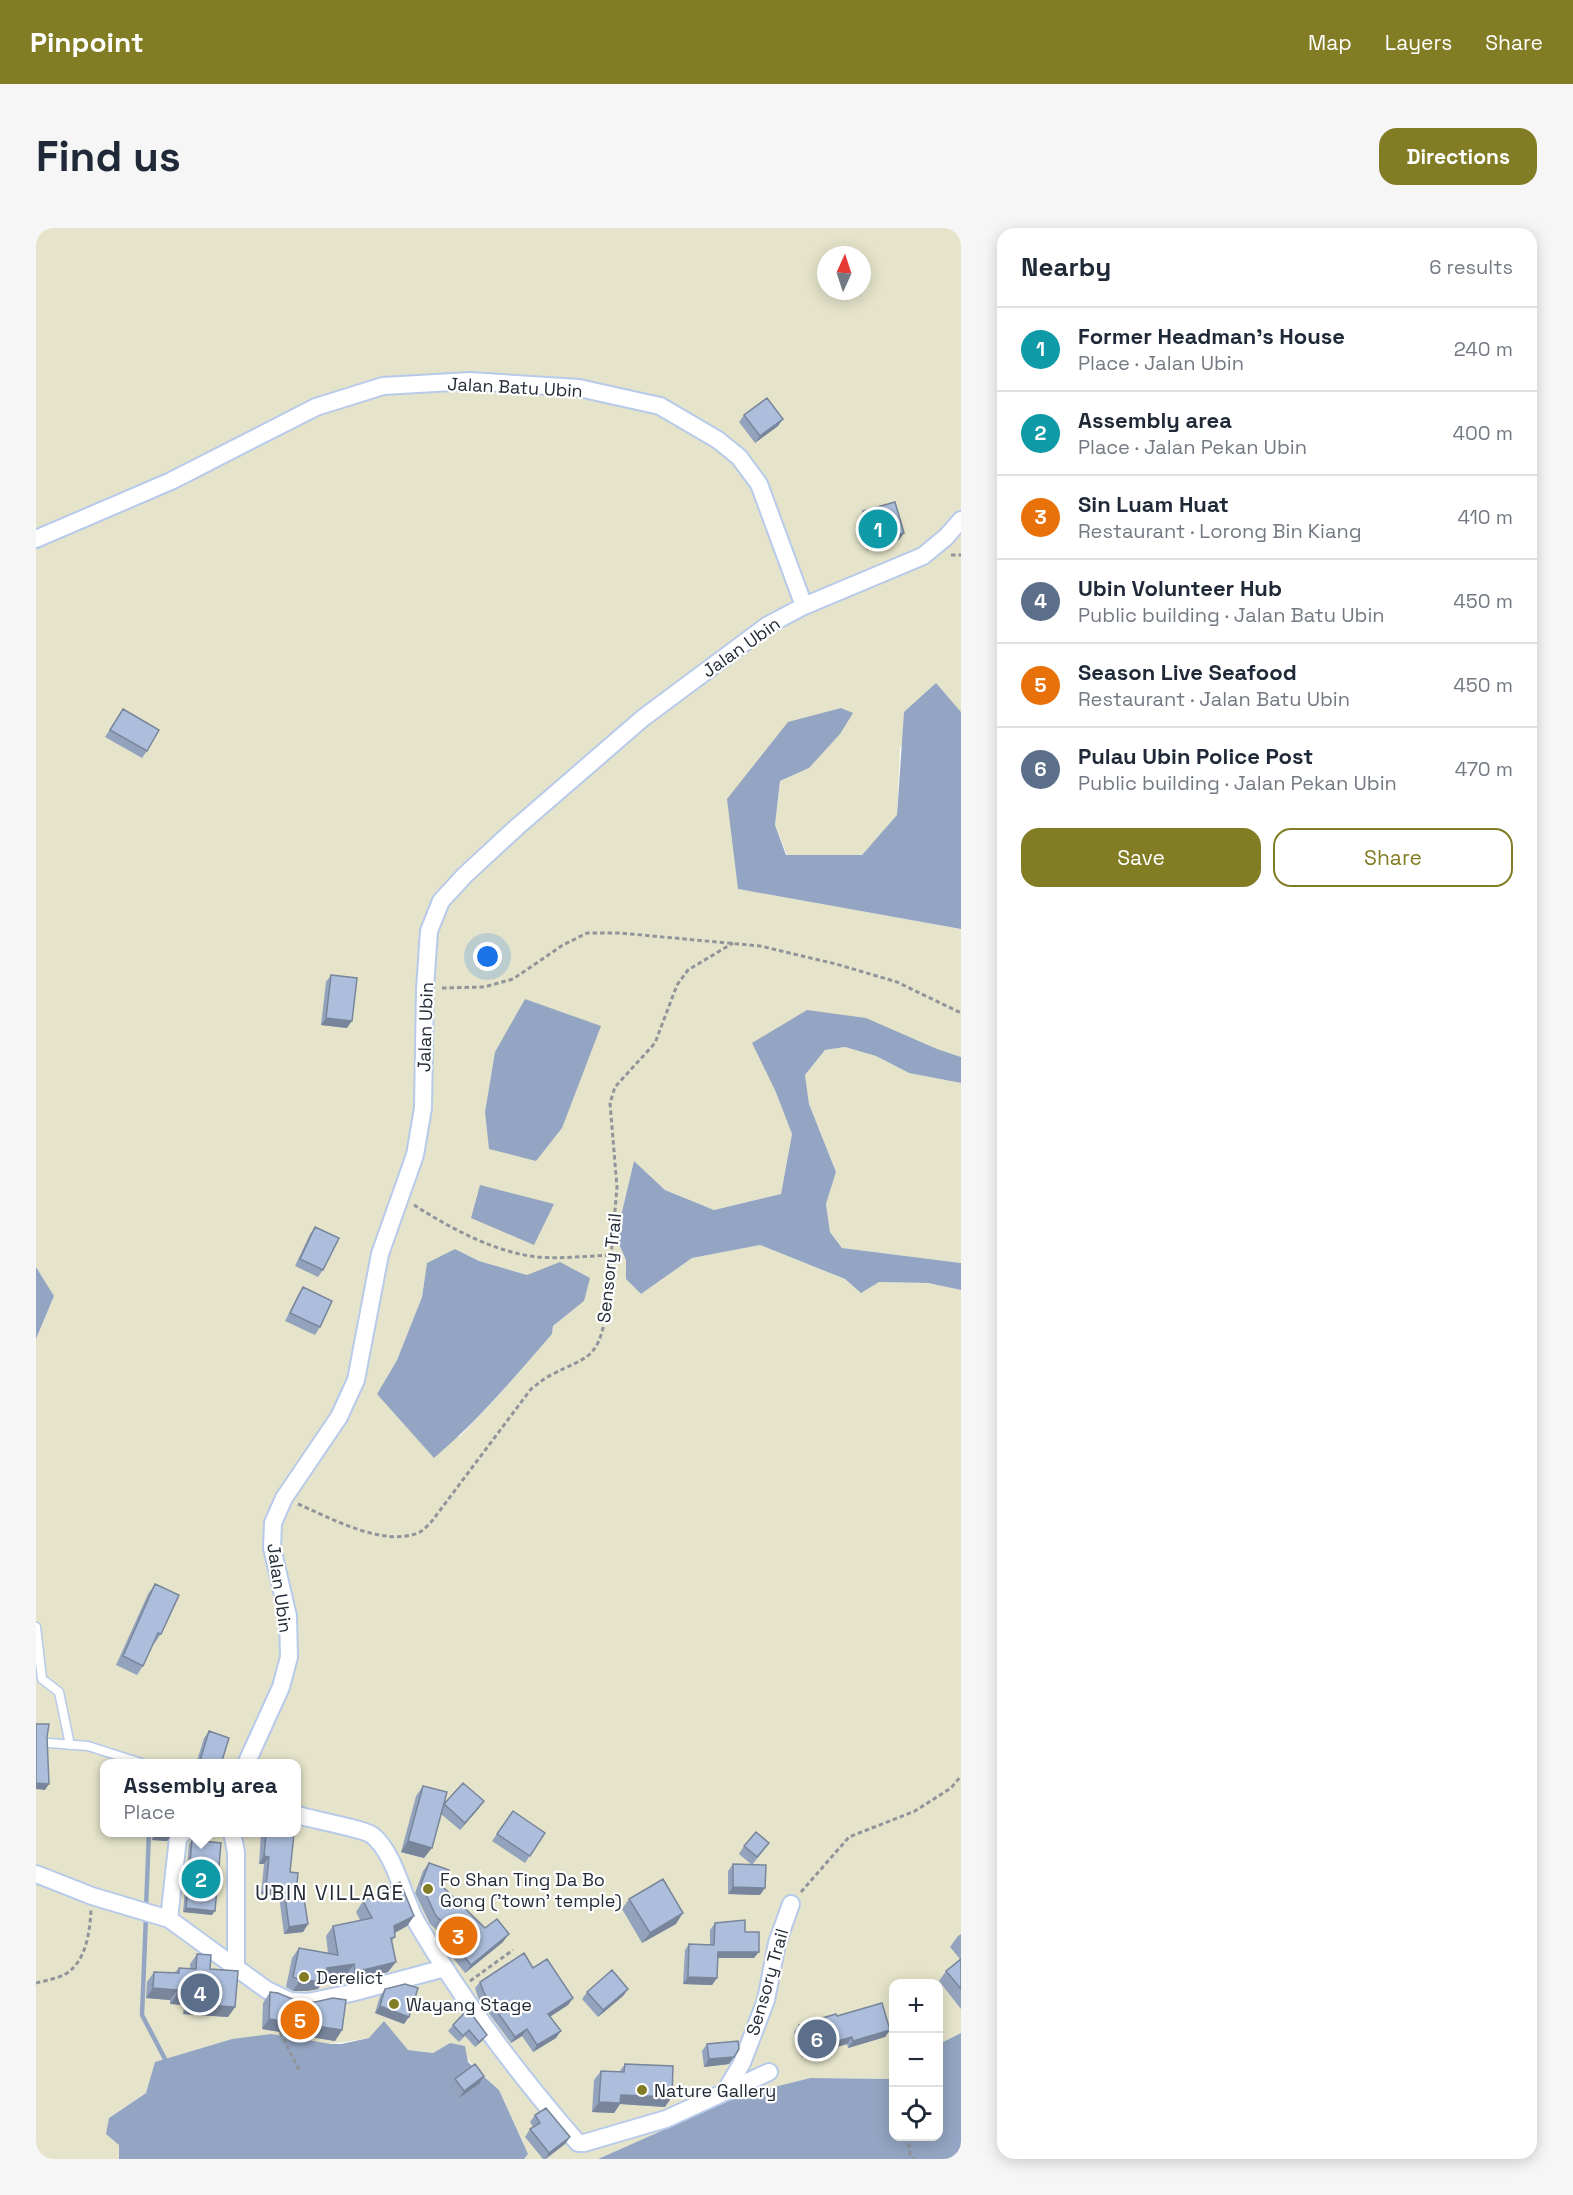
<!DOCTYPE html>
<html lang="en">
<head>
<meta charset="utf-8">
<style>
  body { margin:0; font-family:"Space Grotesk",sans-serif; background:#f6f6f7; color:#1f2937 }
  .controls { position:absolute; right:18px; bottom:18px; display:grid; overflow:hidden; border-radius:12px; box-shadow:0 3px 15px #0003 }
  .controls button { width:54px; height:54px; display:grid; place-items:center; padding:0; border:0; border-bottom:2px solid #e0e1e3; background:#fff; color:#1f2937; font:30px sans-serif }
  .compass { position:absolute; left:781px; top:18px; width:54px; height:54px; border-radius:50%; background:#fff; box-shadow:0 3px 15px #0003; rotate:3deg }
  .you { position:absolute; left:452px; top:729px; width:21px; height:21px; margin:-15px; border:4px solid #fff; border-radius:50%; background:#1a73e8; box-shadow:0 0 0 9px #1a73e833 }
  .badge { display:grid; place-items:center; width:39px; height:39px; border-radius:50%; background:#827d24; color:#fff; font-size:20px; font-weight:700 }
  .pin { position:absolute; translate:-50% -50%; border:3px solid #fff; box-shadow:0 2px 6px #0006 }
  .popup { position:absolute; left:64px; top:1531px; width:201px; height:78px; box-sizing:border-box; display:grid; place-content:center; border-radius:12px; background:#fff; filter:drop-shadow(0 2px 4px #0005); font-size:20px; white-space:nowrap; color:#747a83 }
  .popup b { font-size:22px; color:#1f2937 }
  .popup::after { content:''; position:absolute; left:50%; top:100%; margin-left:-12px; border:12px solid transparent; border-top-color:#fff }
  .list { margin:0; padding:0; list-style:none }
  h2 { display:flex; justify-content:space-between; align-items:center; height:78px; margin:0; padding:0 24px; font-size:26px }
  h2 small { font-size:20px; font-weight:400; color:#747a83 }
  .list li { display:grid; grid-template-columns:39px 1fr auto; gap:18px; align-items:center; box-sizing:border-box; height:84px; padding:0 24px; border-top:2px solid #e0e1e3 }
  .list b { display:block; font-size:22px; white-space:nowrap }
  .list p { margin:0; font-size:20px; white-space:nowrap; color:#747a83 }
  .list em { font-size:20px; font-style:normal; color:#747a83 }
  .actions { display:flex; gap:12px; padding:18px 24px }
  .actions a { flex:1; padding:14px 0; border:2px solid #827d24; border-radius:18px; text-align:center; font-size:21px; color:#827d24 }
  .actions .main { background:#827d24; color:#fff }
  .icon { flex:none; width:33px; height:33px; fill:none; stroke:currentColor; stroke-width:2; stroke-linecap:round; stroke-linejoin:round }
  .map { position:relative; flex:none; width:925px; height:1931px; overflow:hidden; border-radius:18px }
  header { display:flex; align-items:center; gap:36px; box-sizing:border-box; height:84px; padding:0 30px; background:#827d24; color:#fff }
  header strong { font-size:28px }
  nav { display:flex; gap:33px; margin-inline-start:auto; font-size:21px }
  .intro { display:flex; align-items:center; justify-content:space-between; box-sizing:border-box; height:144px; padding:0 36px }
  h1 { margin:0; font-size:42px }
  .button { padding:15px 27px; border-radius:18px; background:#827d24; color:#fff; font-size:21px; font-weight:700 }
  main { display:flex; gap:36px; padding:0 36px }
  aside { flex:1; background:#fff; border-radius:18px; box-shadow:0 3px 15px #0003 }
  .map>svg:first-child { display:block }
</style>
</head>
<body>
<header>
<strong>Pinpoint</strong>
<nav><a>Map</a><a>Layers</a><a>Share</a></nav>
</header>
<div class="intro"><h1>Find us</h1><a class="button">Directions</a></div>
<main>
<div class="map">
<svg width="925" height="1931" viewBox="0 0 925 1931">
  <rect width="100%" height="100%" fill="#fcfcfc"/>
  <path fill="#e5e4ca" fill-rule="evenodd" d="M 0,0 L 925,0 L 925,484 L 900,456 L 864,520 L 861,588 L 826,627 L 751,627 L 739,597 L 744,553 L 773,540 L 752,494 L 702,661 L 925,701 L 925,829 L 771,782 L 739,862 L 756,906 L 745,966 L 678,982 L 629,962 L 598,933 L 580,1009 L 590,1032 L 590,1051 L 605,1066 L 656,1030 L 724,1017 L 809,1051 L 824,1064 L 843,1054 L 892,1055 L 925,1062 L 925,1805 L 903,1816 L 903,1756 L 858,1756 L 857,1851 L 774,1850 L 706,1867 L 562,1931 L 488,1931 L 492,1926 L 463,1862 L 414,1815 L 397,1825 L 371,1822 L 333,1810 L 295,1816 L 196,1811 L 120,1834 L 110,1865 L 73,1890 L 83,1917 L 83,1931 L 0,1931 L 0,1111 L 18,1068 L 0,1039 ZM 790,27 L 826,27 L 826,63 L 790,63 ZM 489,771 L 449,884 L 459,825 ZM 419,1021 L 443,1033 L 491,1047 L 548,1073 L 517,1098 L 516,1106 L 464,1166 L 423,1209 L 341,1166 L 361,1132 L 386,1069 L 391,1036 ZM 69,1536 L 261,1536 L 261,1604 L 69,1604 Z
    M 809,819 L 840,828 L 873,845 L 925,855 L 925,1035 L 806,1020 L 794,1004 L 790,976 L 800,944 L 773,876 L 769,847 L 789,822 Z"/>
  <path fill="#93a5c2" d="M 900,455 L 925,484 L 925,701 L 702,661 L 691,571 L 752,494 L 805,480 L 817,485 L 804,506 L 773,540 L 744,553 L 739,597 L 750,627 L 826,627 L 861,587 L 868,484 Z
    M 489,771 L 565,798 L 526,900 L 500,933 L 453,921 L 449,884 L 459,824 Z
    M 771,782 L 830,790 L 901,821 L 925,829 L 925,855 L 873,845 L 840,828 L 809,819 L 789,822 L 769,847 L 773,876 L 800,944 L 790,976 L 794,1004 L 806,1020 L 925,1035 L 925,1062 L 892,1055 L 843,1054 L 825,1065 L 809,1051 L 724,1017 L 656,1030 L 605,1066 L 590,1051 L 590,1032 L 580,1009 L 598,933 L 629,962 L 678,982 L 745,966 L 756,906 L 739,862 L 716,815 Z
    M 444,957 L 518,976 L 498,1017 L 435,990 Z
    M 419,1021 L 443,1033 L 491,1047 L 524,1034 L 554,1050 L 548,1073 L 517,1098 L 516,1106 C 478,1150 442,1193 398,1230 L 341,1166 L 361,1132 L 386,1069 L 391,1035 Z
    M 0,1039 L 18,1068 L 0,1111 Z
    M 348,1793 L 372,1822 L 397,1825 L 414,1815 L 429,1818 L 432,1834 L 463,1862 L 492,1926 L 488,1931 L 83,1931 L 83,1917 L 70,1906 L 73,1890 L 110,1865 L 119,1834 L 196,1811 L 235,1806 L 295,1816 L 305,1816 L 333,1810 Z
    M 925,1805 L 925,1931 L 562,1931 L 706,1867 L 774,1850 L 857,1851 L 858,1908 L 903,1908 L 903,1816 Z"/>
  <g fill="none" stroke-linecap="round" stroke-linejoin="round">
    <path stroke="#93a5c2" stroke-width="4.5" d="M 110,1680 L 113,1604
      M 110,1688 L 106,1787 L 129,1831"/>
    <defs>
      <path id="lane" d="M 0,1399 L 6,1451 L 23,1464 L 34,1517
        M 13,1515 L 52,1518 L 108,1536"/>
      <path id="street" d="M 0,311 L 135,253 L 280,179 L 347,158 L 434,153 L 543,160 L 624,178 L 682,212 L 703,229 L 723,256 L 768,378
        M 210,1536 L 245,1459 L 253,1429 L 252,1388 L 236,1320 L 237,1295 L 248,1270 L 303,1189 L 320,1152 L 344,1026 L 379,927 L 387,880 L 389,761 L 393,703 L 405,673 L 429,647 L 481,599 L 607,490 L 732,397 L 768,378 L 887,328 L 910,309 L 925,292
        M 261,1587 C 274,1591 328,1601 336,1607 C 359,1625 367,1670 381,1695 C 427,1774 483,1847 542,1915 L 548,1915 L 630,1891 L 733,1844
        M 196,1604 L 200,1624 L 200,1742
        M 0,1646 L 56,1668 L 133,1691 L 231,1762 L 254,1773 L 272,1774 L 315,1765 L 409,1740
        M 133,1691 L 142,1610 L 148,1604
        M 690,1862 L 706,1835 L 730,1772 L 741,1715 L 755,1676"/>
    </defs>
    <use href="#lane" stroke="#b7caea" stroke-width="11"/>
    <use href="#street" stroke="#b7caea" stroke-width="20"/>
    <path stroke="#91959b" stroke-width="3" stroke-dasharray="4.5 3" stroke-linecap="butt" d="M 915,327 L 925,327
      M 406,760 L 448,759 L 477,751 L 527,717 L 551,705 L 584,705 L 724,718 L 800,736 L 861,754 L 925,785
      M 378,977 C 414,1000 458,1024 501,1029 C 525,1031 551,1028 575,1027
      M 262,1276 C 295,1290 346,1319 382,1305 C 387,1303 392,1297 396,1293 L 495,1161 C 502,1156 508,1150 515,1147 C 551,1128 561,1133 570,1087 L 581,959 L 574,875 L 579,859 L 619,815 L 641,757 L 652,742 L 697,715
      M 765,1664 L 813,1609 L 879,1583 L 915,1560 L 925,1548
      M 434,1753 L 477,1722
      M 0,1755 C 11,1752 28,1750 36,1741 C 51,1727 54,1701 55,1682
      M 244,1804 L 264,1844
      M 872,1908 L 874,1926 L 878,1931"/>
    <use href="#lane" stroke="#fff" stroke-width="8"/>
    <use href="#street" stroke="#fff" stroke-width="16"/>
  </g>
  <path fill="#94a3bd" d="M 708,187 L 742,198 L 719,215 L 703,194 Z
    M 827,283 L 863,312 L 831,322 L 822,290 Z
    M 87,481 L 111,523 L 106,530 L 69,509 Z
    M 295,747 L 311,800 L 285,797 L 290,754 Z
    M 279,999 L 287,1042 L 282,1049 L 259,1038 L 274,1006 Z
    M 267,1059 L 284,1099 L 279,1107 L 249,1093 L 262,1067 Z
    M 119,1356 L 125,1406 L 118,1416 L 117,1415 L 107,1438 L 101,1447 L 80,1437 L 112,1366 Z
    M 173,1503 L 185,1536 L 160,1536 L 168,1510 Z
    M 387,1558 L 408,1577 L 443,1580 L 424,1602 L 405,1586 L 388,1630 L 365,1624 L 380,1568 Z
    M 477,1583 L 509,1605 L 489,1635 L 456,1613 Z
    M 117,1605 L 137,1605 L 131,1613 L 116,1612 Z
    M 225,1605 L 258,1605 L 254,1644 L 260,1665 L 272,1696 L 267,1704 L 248,1706 L 243,1668 L 225,1666 L 228,1636 L 223,1636 Z
    M 156,1612 L 176,1687 L 147,1684 L 153,1616 Z
    M 708,1618 L 728,1622 L 716,1637 L 703,1626 Z
    M 393,1635 L 407,1659 L 449,1700 L 467,1714 L 429,1745 L 417,1730 L 421,1725 L 404,1709 L 406,1707 L 394,1696 L 379,1665 L 387,1643 Z
    M 697,1636 L 724,1667 L 692,1666 L 692,1643 Z
    M 593,1671 L 640,1696 L 606,1715 L 586,1681 Z
    M 327,1673 L 378,1688 L 371,1698 L 359,1705 L 359,1709 L 356,1713 L 352,1744 L 312,1755 L 310,1747 L 289,1750 L 282,1761 L 271,1763 L 257,1763 L 250,1759 L 256,1730 L 263,1720 L 292,1725 L 290,1708 L 297,1698 L 324,1692 L 320,1684 Z
    M 679,1695 L 709,1704 L 718,1730 L 682,1730 L 681,1750 L 676,1757 L 647,1756 L 649,1722 L 653,1716 L 674,1717 L 674,1702 Z
    M 925,1706 L 925,1781 L 903,1753 L 910,1743 L 924,1731 L 914,1719 L 922,1708 Z
    M 161,1726 L 174,1741 L 199,1779 L 192,1789 L 147,1786 L 148,1777 L 134,1776 L 134,1772 L 110,1770 L 111,1754 L 118,1744 L 139,1744 L 143,1740 L 154,1740 L 154,1736 Z
    M 497,1740 L 537,1770 L 532,1777 L 514,1789 L 520,1810 L 497,1824 L 486,1808 L 475,1815 L 443,1772 L 439,1760 L 444,1754 Z
    M 349,1761 L 368,1796 L 339,1785 L 344,1768 Z
    M 592,1761 L 587,1768 L 562,1789 L 546,1771 L 551,1764 Z
    M 234,1764 L 261,1773 L 279,1774 L 306,1802 L 299,1813 L 226,1801 L 227,1775 Z
    M 432,1781 L 446,1813 L 439,1819 L 429,1808 L 423,1814 L 412,1803 L 417,1797 Z
    M 801,1788 L 854,1802 L 849,1809 L 812,1820 L 811,1816 L 766,1829 L 758,1804 L 763,1797 Z
    M 671,1816 L 698,1829 L 693,1836 L 668,1839 L 666,1823 Z
    M 589,1836 L 629,1879 L 584,1876 L 578,1885 L 556,1884 L 558,1852 L 565,1843 L 583,1844 Z
    M 448,1848 L 443,1856 L 423,1870 L 414,1858 L 419,1851 Z
    M 499,1887 L 534,1909 L 529,1916 L 510,1931 L 507,1931 L 489,1909 L 494,1901 L 497,1899 L 494,1894 Z"/>
  <path fill="#78859a" d="M 747,191 L 742,198 L 719,215 L 724,208 Z
    M 868,305 L 863,312 L 831,322 L 836,314 Z
    M 290,790 L 316,793 L 311,800 L 285,797 Z
    M 0,1555 L 13,1556 L 9,1562 L 0,1561 Z
    M 448,1573 L 443,1580 L 424,1602 L 429,1595 Z
    M 121,1605 L 136,1606 L 131,1613 L 116,1612 Z
    M 372,1613 L 396,1620 L 388,1630 L 365,1624 Z
    M 228,1628 L 233,1629 L 228,1636 L 223,1636 Z
    M 230,1658 L 248,1660 L 243,1668 L 225,1666 Z
    M 697,1659 L 729,1660 L 724,1667 L 692,1666 Z
    M 150,1680 L 179,1683 L 176,1687 L 147,1684 Z
    M 647,1685 L 640,1696 L 606,1715 L 614,1705 Z
    M 378,1688 L 371,1698 L 351,1709 L 358,1698 Z
    M 272,1696 L 267,1704 L 248,1706 L 253,1699 Z
    M 473,1706 L 467,1714 L 429,1745 L 435,1737 Z
    M 682,1724 L 723,1724 L 718,1730 L 677,1730 Z
    M 360,1734 L 352,1744 L 312,1755 L 319,1744 Z
    M 318,1736 L 310,1747 L 284,1751 L 291,1740 Z
    M 652,1749 L 681,1750 L 676,1757 L 647,1756 Z
    M 289,1751 L 282,1761 L 271,1763 L 257,1763 L 264,1752 Z
    M 117,1760 L 141,1762 L 134,1772 L 110,1770 Z
    M 592,1761 L 587,1768 L 562,1789 L 567,1782 Z
    M 141,1766 L 154,1767 L 148,1777 L 134,1776 Z
    M 537,1770 L 532,1777 L 507,1793 L 512,1786 Z
    M 154,1776 L 199,1779 L 192,1789 L 147,1786 Z
    M 344,1778 L 373,1789 L 368,1796 L 339,1785 Z
    M 233,1791 L 306,1802 L 299,1813 L 226,1801 Z
    M 491,1801 L 486,1808 L 475,1815 L 479,1809 Z
    M 854,1802 L 849,1809 L 812,1820 L 817,1813 Z
    M 525,1803 L 520,1810 L 497,1824 L 501,1817 Z
    M 451,1807 L 446,1813 L 439,1819 L 443,1814 Z
    M 816,1809 L 811,1816 L 766,1829 L 771,1822 Z
    M 698,1829 L 693,1836 L 668,1839 L 673,1831 Z
    M 448,1848 L 443,1856 L 423,1870 L 428,1863 Z
    M 585,1867 L 636,1869 L 629,1879 L 584,1876 L 578,1885 L 556,1884 L 563,1874 Z
    M 534,1909 L 529,1916 L 509,1931 L 513,1925 Z"/>
  <path fill="#acbedc" stroke="#78859a" stroke-width="1.5" d="M 731,170 L 747,191 L 724,208 L 708,187 Z
    M 859,274 L 868,305 L 836,314 L 827,283 Z
    M 87,481 L 123,502 L 111,523 L 74,502 Z
    M 295,747 L 321,750 L 316,793 L 290,790 Z
    M 279,999 L 303,1010 L 287,1042 L 264,1031 Z
    M 267,1059 L 296,1073 L 284,1099 L 254,1085 Z
    M 119,1356 L 143,1367 L 125,1406 L 122,1405 L 107,1438 L 87,1428 Z
    M 0,1496 L 13,1496 L 11,1509 L 13,1556 L 0,1555 Z
    M 173,1503 L 193,1510 L 185,1536 L 163,1536 Z
    M 427,1555 L 448,1573 L 429,1595 L 408,1576 Z
    M 387,1558 L 411,1564 L 396,1620 L 372,1613 Z
    M 477,1583 L 509,1605 L 494,1628 L 461,1606 Z
    M 720,1604 L 733,1615 L 721,1629 L 708,1618 Z
    M 121,1605 L 137,1605 L 136,1606 Z
    M 230,1605 L 258,1605 L 254,1644 L 262,1645 L 260,1665 L 267,1664 L 272,1696 L 253,1699 L 248,1660 L 230,1658 L 233,1629 L 228,1628 Z
    M 156,1612 L 185,1615 L 179,1683 L 150,1680 Z
    M 393,1635 L 413,1642 L 407,1659 L 449,1700 L 461,1691 L 473,1706 L 435,1737 L 423,1722 L 428,1718 L 410,1701 L 412,1699 L 400,1688 L 385,1656 Z
    M 697,1636 L 730,1637 L 729,1660 L 697,1659 Z
    M 627,1651 L 647,1685 L 614,1705 L 593,1671 Z
    M 364,1654 L 378,1688 L 358,1698 L 359,1709 L 355,1710 L 360,1734 L 319,1744 L 318,1736 L 291,1740 L 289,1751 L 279,1753 L 264,1752 L 257,1749 L 263,1720 L 302,1727 L 297,1698 L 336,1690 L 327,1673 Z
    M 709,1692 L 709,1704 L 723,1704 L 723,1724 L 682,1724 L 681,1750 L 652,1749 L 653,1716 L 678,1717 L 679,1695 Z
    M 488,1725 L 497,1740 L 511,1731 L 537,1770 L 512,1786 L 525,1803 L 501,1817 L 491,1801 L 479,1809 L 448,1765 L 444,1754 Z
    M 161,1726 L 175,1727 L 174,1741 L 202,1743 L 199,1779 L 154,1776 L 154,1767 L 141,1766 L 141,1762 L 117,1760 L 118,1744 L 143,1745 L 143,1740 L 160,1741 Z
    M 925,1731 L 925,1761 L 910,1743 Z
    M 576,1742 L 592,1761 L 567,1782 L 551,1764 Z
    M 369,1756 L 382,1760 L 373,1789 L 344,1778 L 349,1761 Z
    M 234,1764 L 242,1765 L 261,1773 L 279,1774 L 297,1770 L 310,1772 L 306,1802 L 233,1791 Z
    M 846,1775 L 854,1802 L 817,1813 L 816,1809 L 771,1822 L 763,1797 L 800,1786 L 801,1788 Z
    M 432,1781 L 451,1807 L 443,1814 L 433,1802 L 427,1808 L 417,1797 Z
    M 702,1813 L 703,1821 L 698,1829 L 673,1831 L 671,1816 Z
    M 439,1836 L 448,1848 L 428,1863 L 419,1851 Z
    M 589,1836 L 637,1838 L 636,1869 L 585,1867 L 584,1875 L 563,1874 L 565,1843 L 588,1844 Z
    M 510,1880 L 534,1909 L 513,1925 L 494,1901 L 504,1895 L 499,1887 Z"/>
  <g fill="#827d24" stroke="#fff" stroke-width="2">
    <circle cx="392" cy="1661" r="6"/>
    <circle cx="268" cy="1749" r="6"/>
    <circle cx="358" cy="1776" r="6"/>
    <circle cx="606" cy="1862" r="6"/>
  </g>
  <g text-anchor="middle" dominant-baseline="central" stroke-width="4.5" stroke-linejoin="round" paint-order="stroke">
    <g font-size="18" fill="#242c38" stroke="#fff">
      <text transform="translate(479 159) rotate(3)">Jalan Batu Ubin</text>
      <text transform="translate(705 419) rotate(-35)">Jalan Ubin</text>
      <text transform="translate(389 799) rotate(-88)">Jalan Ubin</text>
      <text transform="translate(573 1040) rotate(-84)">Sensory Trail</text>
      <text transform="translate(244 1360) rotate(82)">Jalan Ubin</text>
      <text transform="translate(731 1754) rotate(-74)">Sensory Trail</text>
    </g>
    <g font-size="18" fill="#242c38" stroke="#fff" text-anchor="start">
      <text x="404" y="1651">Fo Shan Ting Da Bo<tspan x="404" dy="21">Gong ('town' temple)</tspan></text>
      <text x="280" y="1749">Derelict</text>
      <text x="370" y="1776">Wayang Stage</text>
      <text x="618" y="1862">Nature Gallery</text>
    </g>
    <g font-size="21" letter-spacing="1.5" fill="#242c38" stroke="#fff">
      <text x="294" y="1664">UBIN VILLAGE</text>
    </g>
  </g>
</svg>
<div class="controls">
<button>+</button>
<button>−</button>
<button><svg class="icon" aria-label="locate" viewBox="0 0 24 24"><circle cx="12" cy="12" r="6"/><path d="M12 2v4M12 18v4M2 12h4M18 12h4"/></svg></button>
</div>
<svg class="compass" viewBox="-18 -18 36 36"><path d="M0-13l5 13h-10z" fill="#e53935"/><path d="M0 13l5-13h-10z" fill="#747a83"/></svg>
<div class="you"></div>
<div class="pin badge" style="left:842px;top:301px;background:#0f9aa8">1</div>
<div class="pin badge" style="left:165px;top:1651px;background:#0f9aa8">2</div>
<div class="popup"><b>Assembly area</b>Place</div>
<div class="pin badge" style="left:422px;top:1708px;background:#e8710a">3</div>
<div class="pin badge" style="left:164px;top:1765px;background:#5c6f8a">4</div>
<div class="pin badge" style="left:264px;top:1792px;background:#e8710a">5</div>
<div class="pin badge" style="left:781px;top:1811px;background:#5c6f8a">6</div>
</div>
<aside>
<h2>Nearby<small>6 results</small></h2>
<ul class="list">
<li><span class="badge" style="background:#0f9aa8">1</span><div><b>Former Headman's House</b><p>Place · Jalan Ubin</p></div><em>240 m</em></li>
<li><span class="badge" style="background:#0f9aa8">2</span><div><b>Assembly area</b><p>Place · Jalan Pekan Ubin</p></div><em>400 m</em></li>
<li><span class="badge" style="background:#e8710a">3</span><div><b>Sin Luam Huat</b><p>Restaurant · Lorong Bin Kiang</p></div><em>410 m</em></li>
<li><span class="badge" style="background:#5c6f8a">4</span><div><b>Ubin Volunteer Hub</b><p>Public building · Jalan Batu Ubin</p></div><em>450 m</em></li>
<li><span class="badge" style="background:#e8710a">5</span><div><b>Season Live Seafood</b><p>Restaurant · Jalan Batu Ubin</p></div><em>450 m</em></li>
<li><span class="badge" style="background:#5c6f8a">6</span><div><b>Pulau Ubin Police Post</b><p>Public building · Jalan Pekan Ubin</p></div><em>470 m</em></li>
</ul>
<div class="actions"><a class="main">Save</a><a>Share</a></div>
</aside>
</main>
</body>
</html>
